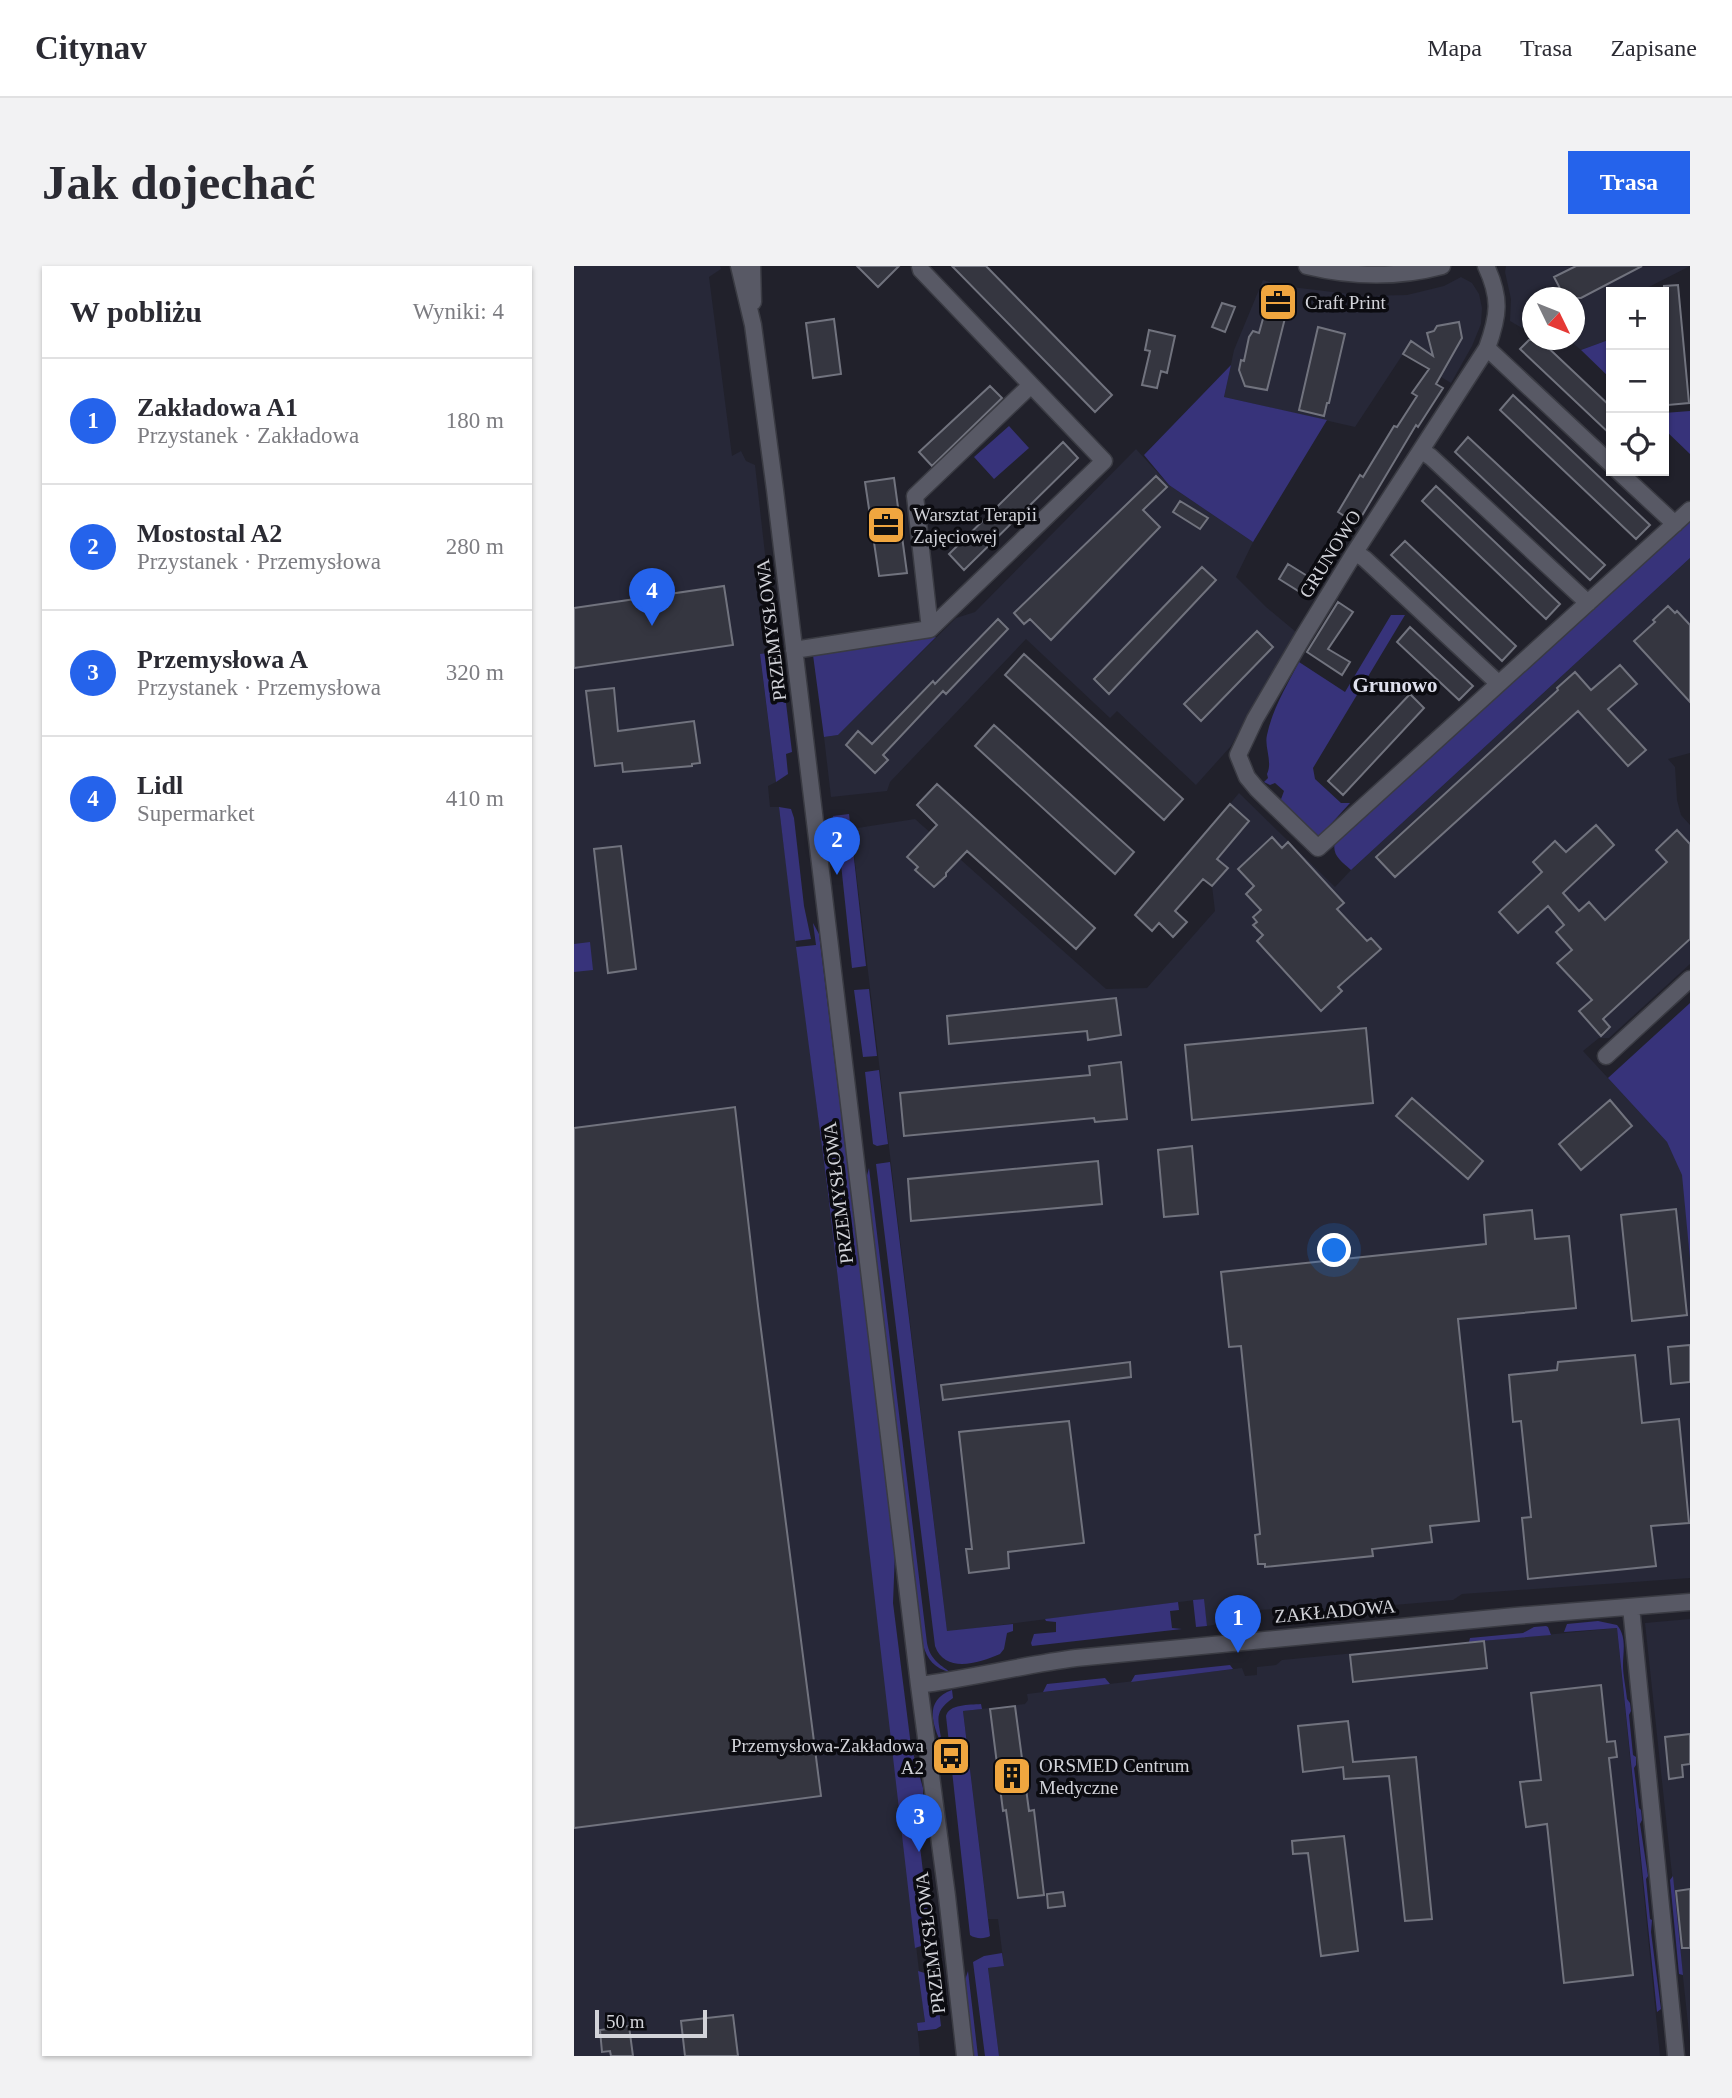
<!DOCTYPE html>
<html lang="pl">
<head>
<meta charset="utf-8">
<style>
  body { margin:0; font-family:Georgia,serif; background:#f2f2f3; color:#2b2b33 }
  .controls { position:absolute; right:21px; top:21px; display:grid; overflow:hidden; border-radius:0px; box-shadow:0 2px 5px #0004 }
  .controls button { width:63px; height:63px; display:grid; place-items:center; padding:0; border:0; border-bottom:2px solid #e1e1e2; background:#fff; color:#2b2b33; font:35px sans-serif }
  .compass { position:absolute; left:948px; top:21px; width:63px; height:63px; border-radius:50%; background:#fff; box-shadow:0 2px 5px #0004; rotate:133deg }
  .scale { position:absolute; left:21px; bottom:18px; width:112px; box-sizing:border-box; padding-left:7px; border:4px solid #d2d3d9; border-top:0; font-size:19px; line-height:24px; white-space:nowrap; color:#d2d3d9; -webkit-text-stroke:5px #0b0b10; paint-order:stroke }
  .you { position:absolute; left:761px; top:985px; width:24px; height:24px; margin:-18px; border:5px solid #fff; border-radius:50%; background:#1a73e8; box-shadow:0 0 0 10px #1a73e833 }
  .badge { display:grid; place-items:center; width:46px; height:46px; border-radius:50%; background:#2563eb; color:#fff; font-size:23px; font-weight:700 }
  .pin { position:absolute; translate:-50% -58px; filter:drop-shadow(0 2px 4px #0008) }
  .pin::after { content:''; position:absolute; top:37px; width:24px; height:21px; background:inherit; clip-path:polygon(0 0,100% 0,50% 100%) }
  .list { margin:0; padding:0; list-style:none }
  h2 { display:flex; justify-content:space-between; align-items:center; height:91px; margin:0; padding:0 28px; font-size:30px }
  h2 small { font-size:23px; font-weight:400; color:#7c7c81 }
  .list li { display:grid; grid-template-columns:46px 1fr auto; gap:21px; align-items:center; box-sizing:border-box; height:126px; padding:0 28px; border-top:2px solid #e1e1e2 }
  .list b { display:block; font-size:26px; white-space:nowrap }
  .list p { margin:0; font-size:23px; white-space:nowrap; color:#7c7c81 }
  .list em { font-size:23px; font-style:normal; color:#7c7c81 }
  .icon { flex:none; width:38px; height:38px; fill:none; stroke:currentColor; stroke-width:2; stroke-linecap:round; stroke-linejoin:round }
  .map { position:relative; flex:none; width:1116px; height:1790px; overflow:hidden; border-radius:0px }
  header { display:flex; align-items:center; gap:42px; box-sizing:border-box; height:98px; padding:0 35px; background:#fff; border-bottom:2px solid #e1e1e2 }
  header strong { font-size:33px }
  nav { display:flex; gap:38px; margin-inline-start:auto; font-size:24px }
  .intro { display:flex; align-items:center; justify-content:space-between; box-sizing:border-box; height:168px; padding:0 42px }
  h1 { margin:0; font-size:49px }
  .button { padding:18px 32px; border-radius:0px; background:#2563eb; color:#fff; font-size:24px; font-weight:700 }
  main { display:flex; gap:42px; padding:0 42px }
  aside { flex:1; background:#fff; border-radius:0px; box-shadow:0 2px 5px #0004 }
  .map>svg:first-child { display:block }
</style>
</head>
<body>
<header>
<strong>Citynav</strong>
<nav><a>Mapa</a><a>Trasa</a><a>Zapisane</a></nav>
</header>
<div class="intro"><h1>Jak dojechać</h1><a class="button">Trasa</a></div>
<main>
<aside>
<h2>W pobliżu<small>Wyniki: 4</small></h2>
<ul class="list">
<li><span class="badge">1</span><div><b>Zakładowa A1</b><p>Przystanek · Zakładowa</p></div><em>180 m</em></li>
<li><span class="badge">2</span><div><b>Mostostal A2</b><p>Przystanek · Przemysłowa</p></div><em>280 m</em></li>
<li><span class="badge">3</span><div><b>Przemysłowa A</b><p>Przystanek · Przemysłowa</p></div><em>320 m</em></li>
<li><span class="badge">4</span><div><b>Lidl</b><p>Supermarket</p></div><em>410 m</em></li>
</ul>
</aside>
<div class="map">
<svg width="1116" height="1790" viewBox="0 0 1116 1790">
  <rect width="100%" height="100%" fill="#21212b"/>
  <path fill="#272838" d="M 0,0 L 146,0 L 147,3 L 135,11 L 158,190 L 167,185 L 172,195 L 181,199 L 202,386 L 186,389 L 202,516 L 194,520 L 196,541 L 205,541 L 254,927 L 351,1756 L 343,1758 L 346,1790 L 0,1790 Z
    M 932,0 L 1116,0 L 1065,26 L 1037,26 L 1037,73 L 1007,84 L 995,74 L 1000,74 L 1000,32 L 958,32 L 958,62 L 948,62 L 936,55 L 937,33 L 931,6 Z
    M 887,11 L 898,17 L 905,28 L 908,42 L 907,58 L 898,80 L 877,117 L 829,88 L 781,161 L 650,131 L 660,84 L 689,14 L 709,20 L 792,30 L 833,29 L 870,20 Z
    M 562,183 L 595,219 L 679,276 L 662,311 L 692,341 L 722,366 L 657,480 L 622,519 L 543,445 L 536,452 L 452,373 L 316,516 L 313,525 L 257,531 L 250,471 L 264,469 L 382,352 L 401,346 Z
    M 1116,292 L 1116,487 L 1094,493 L 1101,501 L 1103,534 L 1107,549 L 1116,559 L 1116,698 L 1035,772 L 1025,772 L 1009,785 L 1093,876 L 1109,909 L 1116,993 L 1116,1312 L 888,1328 L 879,1334 L 808,1340 L 807,1335 L 798,1339 L 770,1341 L 770,1344 L 702,1350 L 701,1343 L 662,1345 L 658,1356 L 633,1360 L 629,1333 L 373,1366 L 277,563 L 341,553 L 532,723 L 573,722 L 641,645 L 638,620 L 608,595 L 665,527 L 761,621 L 777,604 Z
    M 1116,1353 L 1116,1776 L 1071,1357 Z
    M 1043,1362 L 1086,1790 L 425,1790 L 414,1702 L 430,1700 L 424,1653 L 414,1653 L 389,1445 L 451,1438 L 454,1434 L 453,1428 L 469,1426 L 668,1402 L 671,1410 L 683,1409 L 683,1401 L 702,1399 L 708,1394 Z"/>
  <path fill="#37337a" d="M 1037,73 L 1037,113 L 1007,84 Z
    M 657,99 L 650,131 L 753,154 L 679,276 L 595,219 L 570,189 Z
    M 1116,145 L 1116,188 L 1090,163 L 1090,147 Z
    M 435,160 L 455,182 L 420,213 L 400,191 Z
    M 1116,252 L 1116,292 L 777,604 C 767,595 756,588 762,574 Z
    M 817,349 L 831,349 L 739,502 L 741,513 L 767,537 L 776,537 L 745,571 L 706,536 L 710,525 L 701,517 L 696,519 L 690,516 L 694,512 L 693,508 C 699,496 690,481 693,469 C 698,444 713,419 725,396 L 771,426 Z
    M 362,371 L 264,469 L 250,471 L 239,389 Z
    M 202,386 L 206,388 L 218,486 L 212,488 L 214,508 L 202,516 L 186,388 Z
    M 205,541 L 217,543 L 220,552 L 230,640 L 237,673 L 221,675 Z
    M 275,548 L 292,700 L 278,702 L 267,598 L 259,550 Z
    M 239,657 L 245,668 L 321,1286 L 319,1337 L 337,1480 L 349,1522 L 349,1571 L 345,1572 L 357,1674 L 350,1679 L 341,1682 L 254,927 L 222,681 L 242,679 Z
    M 16,676 L 19,704 L 0,706 L 0,678 Z
    M 295,723 L 303,790 L 289,791 L 280,724 Z
    M 1116,737 L 1116,993 L 1108,909 L 1093,876 L 1034,812 Z
    M 305,804 L 314,878 L 303,880 L 299,878 L 291,806 Z
    M 316,896 L 373,1365 L 439,1358 L 439,1365 L 433,1367 L 430,1383 L 426,1388 C 405,1397 371,1408 361,1380 L 302,898 Z
    M 295,902 L 353,1377 C 356,1393 365,1398 376,1406 C 361,1403 353,1393 349,1379 L 292,913 Z
    M 630,1333 L 633,1360 L 622,1361 L 619,1334 Z
    M 604,1336 L 605,1344 L 596,1345 L 598,1362 L 608,1363 L 458,1380 L 457,1377 L 460,1368 L 482,1366 L 482,1356 L 472,1355 L 471,1353 Z
    M 1024,1355 L 1043,1359 C 1053,1371 1049,1385 1049,1399 C 1049,1410 1052,1422 1053,1433 L 1056,1437 L 1057,1445 L 1055,1449 L 1059,1489 L 1062,1491 L 1062,1499 L 1060,1502 L 1065,1542 L 1067,1544 L 1068,1554 L 1066,1558 L 1074,1610 L 1072,1613 L 1076,1653 L 1078,1654 L 1077,1666 L 1087,1743 L 1083,1746 L 1043,1362 L 990,1366 L 993,1358 Z
    M 972,1360 L 974,1361 L 977,1369 L 895,1376 L 896,1372 L 949,1367 L 960,1361 Z
    M 656,1399 L 659,1403 L 557,1416 L 561,1409 Z
    M 531,1412 L 536,1418 L 469,1426 L 473,1418 Z
    M 378,1424 L 379,1432 C 358,1447 365,1454 368,1479 C 358,1458 350,1434 378,1424 Z
    M 407,1438 L 408,1443 L 389,1445 L 416,1670 C 411,1673 401,1673 396,1669 L 372,1450 C 375,1438 395,1439 407,1438 Z
    M 1099,1610 L 1109,1709 L 1105,1708 L 1096,1614 Z
    M 428,1687 L 430,1700 L 414,1702 L 425,1790 L 411,1790 L 399,1696 L 410,1690 Z
    M 344,1705 L 361,1710 L 367,1760 L 362,1763 L 344,1765 L 343,1757 L 351,1756 Z
    M 394,1705 L 404,1790 L 399,1790 L 390,1717 Z"/>
  <path fill="#353640" stroke="#71737e" stroke-width="2" d="M 283,0 L 325,0 L 304,21 Z
    M 378,0 L 412,0 L 538,129 L 521,146 Z
    M 1002,0 L 1068,0 L 1007,32 L 991,32 L 980,11 Z
    M 1104,19 L 1115,137 L 1094,139 L 1090,88 L 1090,20 Z
    M 695,31 L 715,36 L 693,124 L 671,120 L 665,104 L 667,94 L 670,95 L 675,71 L 679,65 L 685,67 Z
    M 648,37 L 661,41 L 651,66 L 638,61 Z
    M 260,53 L 267,108 L 239,112 L 232,57 Z
    M 885,56 L 888,72 L 862,118 L 869,122 L 844,161 L 842,159 L 783,258 L 764,246 L 786,209 L 789,211 L 820,160 L 823,161 L 843,130 L 838,127 L 855,103 L 829,88 L 837,75 L 859,90 L 853,67 L 860,65 L 863,60 Z
    M 744,61 L 771,68 L 755,137 L 753,137 L 750,150 L 725,144 Z
    M 575,64 L 601,70 L 593,107 L 587,105 L 583,122 L 568,119 L 576,85 L 571,84 Z
    M 955,74 L 966,74 L 1037,141 L 1037,169 L 946,83 Z
    M 416,120 L 428,132 L 358,200 L 345,186 Z
    M 939,129 L 1076,259 L 1062,273 L 926,144 Z
    M 894,171 L 1031,299 L 1016,314 L 881,186 Z
    M 489,176 L 504,192 L 390,304 L 375,288 Z
    M 582,210 L 593,221 L 569,244 L 586,261 L 477,374 L 456,353 L 450,358 L 440,347 Z
    M 320,212 L 333,307 L 305,310 L 291,216 Z
    M 862,220 L 986,338 L 972,353 L 848,235 Z
    M 606,235 L 634,252 L 626,263 L 599,246 Z
    M 831,275 L 942,380 L 928,395 L 817,289 Z
    M 714,298 L 743,316 L 734,331 L 705,313 Z
    M 628,301 L 642,314 L 535,428 L 520,413 Z
    M 150,320 L 159,379 L 0,402 L 0,342 Z
    M 764,336 L 779,346 L 754,383 L 776,396 L 768,409 L 733,386 Z
    M 1094,340 L 1101,347 L 1103,345 L 1116,359 L 1116,436 L 1060,375 L 1081,356 L 1079,354 Z
    M 424,353 L 434,363 L 372,428 L 369,425 L 309,489 L 314,494 L 301,507 L 272,479 L 284,465 L 298,478 L 359,415 L 361,418 Z
    M 836,361 L 899,420 L 885,434 L 823,376 Z
    M 683,365 L 699,381 L 627,455 L 610,438 Z
    M 450,388 L 609,533 L 590,554 L 431,409 Z
    M 1046,399 L 1063,418 L 1034,443 L 1072,484 L 1054,500 L 1004,445 L 821,611 L 802,591 L 984,424 L 983,422 L 1001,406 L 1017,424 Z
    M 40,422 L 44,465 L 120,455 L 126,497 L 118,498 L 118,500 L 49,506 L 48,497 L 21,500 L 12,425 Z
    M 836,428 L 850,442 L 769,529 L 754,515 Z
    M 420,459 L 560,586 L 541,608 L 401,480 Z
    M 363,518 L 521,662 L 502,683 L 393,585 L 372,607 L 372,610 L 360,621 L 341,604 L 344,601 L 333,591 L 363,559 L 343,539 Z
    M 656,538 L 675,555 L 643,593 L 654,602 L 638,620 L 629,613 L 601,645 L 613,656 L 599,671 L 585,657 L 578,665 L 561,649 Z
    M 1022,559 L 1040,579 L 989,627 L 1005,645 L 1015,636 L 1031,654 L 1093,596 L 1082,584 L 1103,564 L 1116,578 L 1116,673 L 1029,753 L 1036,761 L 1027,770 L 1005,745 L 1018,734 L 983,697 L 998,684 L 982,666 L 990,659 L 974,640 L 944,667 L 925,646 L 968,606 L 959,596 L 981,575 L 992,586 Z
    M 698,571 L 708,582 L 714,576 L 770,637 L 763,643 L 793,675 L 797,672 L 807,683 L 764,721 L 768,725 L 747,745 L 683,675 L 689,669 L 679,659 L 683,656 L 679,651 L 687,644 L 672,628 L 680,620 L 664,603 Z
    M 47,580 L 62,703 L 34,707 L 20,583 Z
    M 542,732 L 547,769 L 514,774 L 513,765 L 375,778 L 373,750 Z
    M 792,762 L 799,837 L 618,854 L 611,779 Z
    M 547,796 L 553,853 L 521,856 L 520,852 L 330,870 L 326,827 L 516,809 L 515,800 Z
    M 838,832 L 909,895 L 894,913 L 822,850 Z
    M 1036,834 L 1058,860 L 1007,904 L 985,878 Z
    M 161,841 L 184,1040 L 247,1530 L 0,1562 L 0,862 Z
    M 618,880 L 624,948 L 590,951 L 584,884 Z
    M 524,895 L 528,938 L 337,955 L 334,913 Z
    M 1102,943 L 1113,1049 L 1058,1055 L 1047,949 Z
    M 958,944 L 961,973 L 995,970 L 1002,1042 L 884,1053 L 905,1255 L 856,1260 L 858,1276 L 798,1283 L 799,1290 L 691,1301 L 691,1298 L 684,1298 L 681,1269 L 686,1268 L 667,1080 L 655,1081 L 647,1006 L 912,978 L 910,949 Z
    M 1116,1079 L 1116,1116 L 1097,1118 L 1094,1081 Z
    M 1061,1089 L 1068,1157 L 1105,1153 L 1115,1257 L 1077,1260 L 1082,1300 L 954,1313 L 948,1252 L 957,1251 L 947,1155 L 939,1156 L 935,1109 L 983,1104 L 984,1096 Z
    M 556,1096 L 557,1111 L 369,1134 L 367,1119 Z
    M 495,1155 L 510,1277 L 434,1286 L 435,1302 L 395,1307 L 392,1283 L 398,1283 L 385,1166 Z
    M 910,1375 L 913,1402 L 779,1416 L 776,1389 Z
    M 1027,1419 L 1033,1476 L 1041,1475 L 1043,1491 L 1035,1492 L 1059,1709 L 990,1717 L 973,1558 L 952,1561 L 946,1516 L 967,1514 L 957,1427 Z
    M 441,1440 L 455,1545 L 460,1544 L 470,1629 L 444,1632 L 432,1544 L 429,1545 L 416,1443 Z
    M 774,1455 L 779,1496 L 842,1491 L 858,1653 L 831,1655 L 815,1510 L 770,1513 L 769,1501 L 729,1506 L 724,1460 Z
    M 1116,1468 L 1116,1498 L 1108,1499 L 1109,1511 L 1095,1513 L 1091,1471 Z
    M 770,1570 L 784,1685 L 747,1690 L 734,1587 L 719,1588 L 718,1575 Z
    M 1116,1623 L 1116,1682 L 1108,1682 L 1102,1625 Z
    M 489,1626 L 491,1640 L 474,1642 L 473,1628 Z
    M 159,1749 L 164,1790 L 111,1790 L 107,1755 Z
    M 55,1760 L 59,1790 L 37,1790 L 36,1785 L 28,1786 L 26,1764 Z"/>
  <g fill="none" stroke-linecap="round" stroke-linejoin="round">
    <defs>
      <path id="minor" d="M 165,0 L 179,59 L 201,224 L 345,1419 L 373,1630 L 391,1790
        M 178,0 L 179,36
        M 733,0 C 778,11 823,12 868,0
        M 912,0 C 927,32 925,49 913,82 L 781,286 L 729,371 L 681,453 L 664,489 L 673,511 L 683,523 L 744,582 L 1116,244
        M 913,82 L 1037,198
        M 848,185 L 857,191 L 1014,337
        M 1044,205 L 1101,258
        M 781,286 L 791,293 L 924,417
        M 356,363 L 341,230 L 457,119
        M 220,384 L 356,363 L 530,195 L 347,4 L 346,0
        M 1032,790 L 1116,713
        M 1057,1341 L 1102,1790
        M 345,1419 C 398,1412 449,1399 502,1392 L 941,1350 L 1116,1336"/>
    </defs>
    <use href="#minor" stroke="#3a3b43" stroke-width="19"/>
    <use href="#minor" stroke="#585965" stroke-width="16"/>
  </g>
  <defs>
    <symbol id="office-square" viewBox="-11 -11 22 22"><rect x="-9" y="-9" width="18" height="18" rx="4" fill="#f0a63f" stroke="#0b0b10"/><path d="M-6-3h4V-5.5h4V-3h4V5H-6ZM-1-4.5V-3h2v-1.5ZM-6 0V1H6V0Z" fill="#111"/></symbol>
    <symbol id="bus-square" viewBox="-11 -11 22 22"><rect x="-9" y="-9" width="18" height="18" rx="4" fill="#f0a63f" stroke="#0b0b10"/><path d="M-5-6H5V4H4V6H2V4H-2V6H-4V4H-5ZM-3.5-4V0h7V-4ZM-3.5 1.2v1.5H-2V1.2ZM2 1.2v1.5H3.5V1.2Z" fill="#111"/></symbol>
    <symbol id="building-square" viewBox="-11 -11 22 22"><rect x="-9" y="-9" width="18" height="18" rx="4" fill="#f0a63f" stroke="#0b0b10"/><path d="M-4-6H4V6H1V3H-1V6H-4ZM-2.5-4.3h1.7v1.8h-1.7ZM.8-4.3h1.7v1.8H.8ZM-2.5-1h1.7V.8h-1.7ZM.8-1h1.7V.8H.8Z" fill="#111"/></symbol>
  </defs>
  <g fill-rule="evenodd">
    <use href="#office-square" x="682" y="14" width="44" height="44"/>
    <use href="#office-square" x="290" y="237" width="44" height="44"/>
    <use href="#bus-square" x="355" y="1468" width="44" height="44"/>
    <use href="#building-square" x="416" y="1488" width="44" height="44"/>
  </g>
  <g text-anchor="middle" dominant-baseline="central" stroke-width="7" stroke-linejoin="round" paint-order="stroke">
    <g font-size="19" fill="#d2d3d9" stroke="#0b0b10" text-anchor="start">
      <text x="731" y="36">Craft Print</text>
      <text x="339" y="248">Warsztat Terapii<tspan x="339" dy="22">Zajęciowej</tspan></text>
      <text x="350" y="1479" text-anchor="end">Przemysłowa-Zakładowa<tspan x="350" dy="22">A2</tspan></text>
      <text x="465" y="1499">ORSMED Centrum<tspan x="465" dy="22">Medyczne</tspan></text>
    </g>
    <g font-size="19" fill="#d2d3d9" stroke="#0b0b10">
      <text transform="translate(756 288) rotate(-58)">GRUNOWO</text>
      <text transform="translate(197 364) rotate(-97)">PRZEMYSŁOWA</text>
      <text transform="translate(264 927) rotate(-97)">PRZEMYSŁOWA</text>
      <text transform="translate(761 1345) rotate(-5)">ZAKŁADOWA</text>
      <text transform="translate(356 1677) rotate(-97)">PRZEMYSŁOWA</text>
    </g>
    <g font-size="21" font-weight="bold" fill="#dedfec" stroke="#0b0b10">
      <text x="821" y="419">Grunowo</text>
    </g>
  </g>
</svg>
<div class="controls">
<button>+</button>
<button>−</button>
<button><svg class="icon" aria-label="locate" viewBox="0 0 24 24"><circle cx="12" cy="12" r="6"/><path d="M12 2v4M12 18v4M2 12h4M18 12h4"/></svg></button>
</div>
<svg class="compass" viewBox="-18 -18 36 36"><path d="M0-13l5 13h-10z" fill="#e53935"/><path d="M0 13l5-13h-10z" fill="#7c7c81"/></svg>
<div class="scale">50 m</div>
<div class="you"></div>
<div class="pin badge" style="left:664px;top:1387px">1</div>
<div class="pin badge" style="left:263px;top:609px">2</div>
<div class="pin badge" style="left:345px;top:1586px">3</div>
<div class="pin badge" style="left:78px;top:360px">4</div>
</div>
</main>
</body>
</html>
